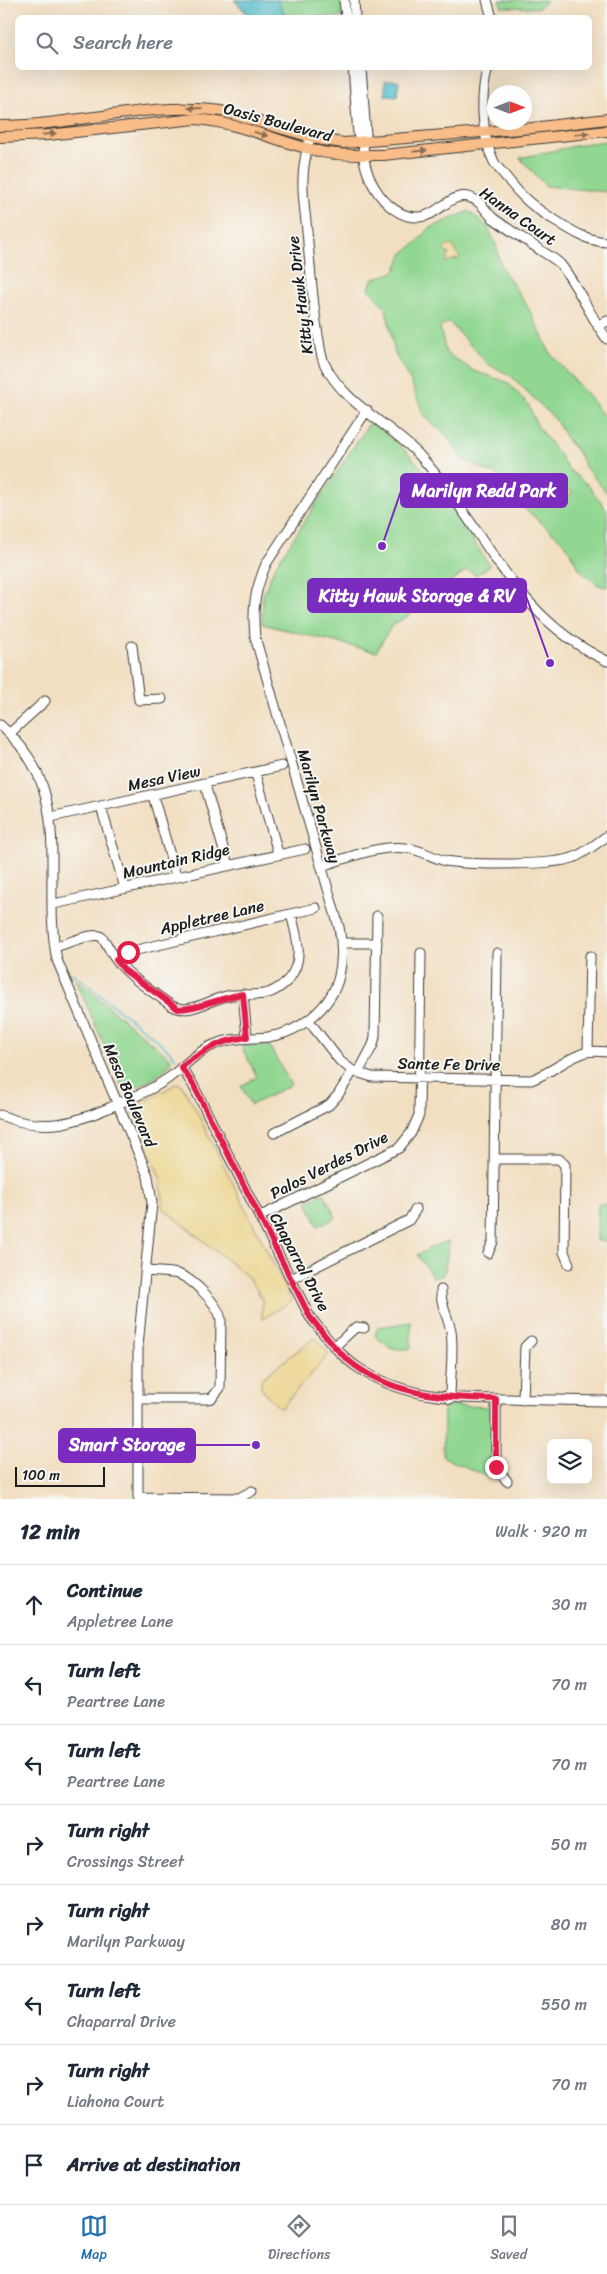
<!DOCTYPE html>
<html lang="en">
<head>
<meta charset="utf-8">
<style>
  body { margin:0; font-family:Sriracha,sans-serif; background:#f6f6f7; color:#1f2937 }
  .controls { position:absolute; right:15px; bottom:15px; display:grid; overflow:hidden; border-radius:8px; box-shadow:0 5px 20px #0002 }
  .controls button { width:45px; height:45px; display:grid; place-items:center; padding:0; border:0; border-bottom:1px solid #e0e1e3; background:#fff; color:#1f2937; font:25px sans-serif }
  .compass { position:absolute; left:487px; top:85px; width:45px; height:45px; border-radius:50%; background:#fff; box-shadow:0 5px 20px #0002; rotate:90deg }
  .scale { position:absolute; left:15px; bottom:12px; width:90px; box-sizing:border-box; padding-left:5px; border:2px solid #1c1c1c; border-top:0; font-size:14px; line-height:18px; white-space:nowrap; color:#1c1c1c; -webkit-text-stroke:4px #f6f6f2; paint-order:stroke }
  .stop { position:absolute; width:15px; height:15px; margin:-11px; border:4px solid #e11d48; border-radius:50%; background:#fff }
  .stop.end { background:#e11d48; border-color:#fff; box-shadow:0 1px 5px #0008 }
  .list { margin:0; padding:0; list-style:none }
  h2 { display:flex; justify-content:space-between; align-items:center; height:65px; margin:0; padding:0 20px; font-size:21px }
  h2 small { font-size:16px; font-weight:400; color:#747a83 }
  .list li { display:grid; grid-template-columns:32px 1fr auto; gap:15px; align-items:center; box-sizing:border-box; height:80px; padding:0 20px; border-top:1px solid #e0e1e3 }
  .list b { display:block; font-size:19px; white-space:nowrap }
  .list p { margin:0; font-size:16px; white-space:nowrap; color:#747a83 }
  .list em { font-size:16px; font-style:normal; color:#747a83 }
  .icon { flex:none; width:28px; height:28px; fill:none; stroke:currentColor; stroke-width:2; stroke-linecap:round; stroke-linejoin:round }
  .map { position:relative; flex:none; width:607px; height:1499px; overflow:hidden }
  .search { position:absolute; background:#fff; box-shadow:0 5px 20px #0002; left:15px; right:15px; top:15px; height:55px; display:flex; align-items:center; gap:12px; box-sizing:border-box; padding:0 18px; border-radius:8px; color:#747a83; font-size:19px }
  .sheet { height:705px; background:#fff }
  nav { display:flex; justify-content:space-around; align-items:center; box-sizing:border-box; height:70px; border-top:1px solid #e0e1e3; background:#fff; font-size:14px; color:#747a83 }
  nav a { display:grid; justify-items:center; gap:2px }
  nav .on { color:#1f6fb2 }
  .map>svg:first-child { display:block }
</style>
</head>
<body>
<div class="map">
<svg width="607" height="1499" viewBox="0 0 607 1499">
  <rect width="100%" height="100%" fill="#f6f6f2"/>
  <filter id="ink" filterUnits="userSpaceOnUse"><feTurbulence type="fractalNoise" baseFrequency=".02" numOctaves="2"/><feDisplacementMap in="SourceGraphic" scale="10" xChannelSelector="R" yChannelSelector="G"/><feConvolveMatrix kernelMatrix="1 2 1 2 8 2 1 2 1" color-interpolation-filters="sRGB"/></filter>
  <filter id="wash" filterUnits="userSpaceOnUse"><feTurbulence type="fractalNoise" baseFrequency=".0096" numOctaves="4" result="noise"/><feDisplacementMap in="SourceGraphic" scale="20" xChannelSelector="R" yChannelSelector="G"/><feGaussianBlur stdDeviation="1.12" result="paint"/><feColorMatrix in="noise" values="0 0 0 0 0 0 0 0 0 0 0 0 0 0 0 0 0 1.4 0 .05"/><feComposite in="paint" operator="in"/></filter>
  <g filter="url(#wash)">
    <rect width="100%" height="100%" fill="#f2dfc2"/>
    <path fill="#91d791" stroke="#567a56" d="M 234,0 L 343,0 L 344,17 L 250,17 Z
      M 499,0 L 547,0 L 539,8 L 502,7 Z
      M 607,141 L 607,192 L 546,186 L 520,158 L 588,143 Z
      M 469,211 L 488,227 L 496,245 L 501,266 L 529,309 L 550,353 L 591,399 L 607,421 L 607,493 L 585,467 L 578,452 L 568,441 L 555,419 L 510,375 L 489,365 L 449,322 L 440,327 L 446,353 L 474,371 L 507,382 L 528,404 L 538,427 L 561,457 L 567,468 L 588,485 L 607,510 L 607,587 L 598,585 L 580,570 L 565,543 L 525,509 L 518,491 L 504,478 L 463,460 L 447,436 L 424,416 L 411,382 L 395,354 L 386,308 L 369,289 L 372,279 L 389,274 L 396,270 L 402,254 L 416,243 L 430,228 Z
      M 372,424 C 424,457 456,516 490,566 L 476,575 L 467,570 L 437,591 L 417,611 L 392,625 L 376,652 L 262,624 L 263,595 L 274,568 L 368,425 Z
      M 76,980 L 171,1059 C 167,1075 143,1084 129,1090 L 122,1087 Z
      M 269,1045 L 291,1085 L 251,1105 L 241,1086 L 257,1077 L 241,1046 Z
      M 324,1193 L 336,1218 L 318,1226 L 307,1202 Z
      M 598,1204 L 607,1204 L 607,1241 L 597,1241 Z
      M 449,1242 L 444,1275 L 433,1277 L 417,1255 L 441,1243 Z
      M 411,1322 L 411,1349 L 391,1349 L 375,1336 L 378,1327 Z
      M 444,1405 L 490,1407 L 492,1409 L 492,1473 L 491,1478 L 443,1457 Z"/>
    <path fill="#eeda9e" stroke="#857b5d" d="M 447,246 L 453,246 L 460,258 L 446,262 L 449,253 L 447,253 L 444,250 Z
      M 563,483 L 566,484 L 566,490 L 571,491 L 571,495 L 567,497 L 568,500 L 566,502 L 559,498 L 559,491 L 553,489 L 555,485 Z
      M 178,1083 L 181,1084 L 195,1108 L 292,1301 L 262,1319 L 262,1298 L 248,1277 L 163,1208 L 161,1180 L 133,1113 L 136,1106 Z
      M 315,1337 L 329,1354 L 280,1409 L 261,1388 L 261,1379 Z"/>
    <path fill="#51bdcb" stroke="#366c74" d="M 235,0 L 278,0 L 286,17 L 251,17 Z
      M 392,80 L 399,81 L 397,96 L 385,95 L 385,81 Z"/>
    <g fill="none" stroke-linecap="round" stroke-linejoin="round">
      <path stroke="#51bdcb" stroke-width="2" d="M 72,973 L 163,1045 L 175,1057"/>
    </g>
  </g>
  <g filter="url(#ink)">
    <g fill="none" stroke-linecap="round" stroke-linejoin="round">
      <defs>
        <path id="minor" d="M 344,0 L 346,18
          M 354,0 L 355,18
          M 487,0 L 492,18
          M 353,68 L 358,134 L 362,143
          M 361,68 L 366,134 C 354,165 384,220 420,217 C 440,216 454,185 477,201 C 483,205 487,213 493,218 C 509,230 526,240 543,252 C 549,256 557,260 561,265 C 579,288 590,316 607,339
          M 488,68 C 480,94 481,136 494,162 C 497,167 502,172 506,177 C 522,198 535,209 558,222 C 573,232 588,241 607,242
          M 309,141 C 306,153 303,167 303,179 C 302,200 307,222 308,243 C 311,276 313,308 319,341 C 320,348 321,356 324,363 C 343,404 391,424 421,457 C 486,529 512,616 607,661
          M 598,327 L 607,321
          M 132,646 L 139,700 L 162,699
          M 0,725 C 78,791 40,876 57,960 L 148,1176 L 152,1203 L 138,1346 L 138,1497 L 239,1498 L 252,1491
          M 10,733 L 45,701
          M 256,774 L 278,853
          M 205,785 L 228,865
          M 153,796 L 176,876
          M 101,807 L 125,888
          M 51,817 L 282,766
          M 321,866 C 349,858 377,845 406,848 C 421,849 432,858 446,861 C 470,865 554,866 575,857 C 586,852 597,843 607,836
          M 54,904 L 305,849
          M 342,943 L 377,943
          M 55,947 C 65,944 91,933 100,936 C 106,939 111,955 117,961 C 132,979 153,992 172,1006 C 190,1015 208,1000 227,996 C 239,993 253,996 265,994 C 274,992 282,986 288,980 C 305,960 297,937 291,914
          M 116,960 L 128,952 L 316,908
          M 243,994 L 247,1037
          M 308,1020 L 340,1061 L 353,1071 L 372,1077 L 531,1080 C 551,1073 568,1057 587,1052 C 593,1050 601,1052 607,1052
          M 588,1051 L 590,956
          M 181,1067 L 193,1085 L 310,1317 C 324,1334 338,1354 357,1367 C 403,1399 457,1399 511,1399 C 543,1400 575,1400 607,1401
          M 358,1073 L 373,1045 L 375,1037 L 377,916
          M 0,1115 C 46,1134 78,1122 120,1103 C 137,1096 155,1088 170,1077 C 183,1067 195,1054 209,1047 C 229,1037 247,1039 268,1037 C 299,1033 332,1007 339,976 C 343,959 342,943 339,927 L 255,637 C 252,607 255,591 266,564 L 367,410
          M 274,1133 L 329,1105 L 338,1095 L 353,1071
          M 494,1159 L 559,1159 L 565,1165 L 564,1252 L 569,1264
          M 259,1217 L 399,1148 L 411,1133 L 419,1115 L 421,953
          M 488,1253 L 493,1242 L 497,953
          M 291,1279 L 409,1220 L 416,1209
          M 441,1290 C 440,1305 448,1316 451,1331 C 454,1352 450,1377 450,1399
          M 334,1347 L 356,1327 L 364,1328
          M 138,1399 L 206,1399 L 212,1398 L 220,1388 L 221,1319 C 218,1304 193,1279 178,1274 C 168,1272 156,1272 145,1271
          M 496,1399 L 496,1467 L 507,1481
          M 523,1400 L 525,1347 L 531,1341"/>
        <path id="major" d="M 0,126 C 73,126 150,101 221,111 L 322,140 L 344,143 L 532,128 L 607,119
          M 0,137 L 48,135 L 195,119 C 239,122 279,143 322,152 C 342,156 362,155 383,155 L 607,131"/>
      </defs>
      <use href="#minor" stroke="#3c3935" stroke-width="11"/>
      <use href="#major" stroke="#3c3935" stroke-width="12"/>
      <use href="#minor" stroke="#fff" stroke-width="9"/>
      <use href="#major" stroke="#f8bd89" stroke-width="10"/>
    </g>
    <defs><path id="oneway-solid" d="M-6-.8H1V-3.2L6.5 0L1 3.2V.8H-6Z" transform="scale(1.25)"/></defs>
    <g fill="#8a6c52">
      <use href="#oneway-solid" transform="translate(195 108) rotate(-179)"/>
      <use href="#oneway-solid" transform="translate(49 134) rotate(-5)"/>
      <use href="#oneway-solid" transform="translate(261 134) rotate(17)"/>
      <use href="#oneway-solid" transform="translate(582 134) rotate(-6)"/>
      <use href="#oneway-solid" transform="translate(420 151) rotate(-6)"/>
    </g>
  </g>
  <g fill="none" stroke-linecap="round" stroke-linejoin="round" filter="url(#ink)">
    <path stroke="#e11d48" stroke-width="6" d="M 128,952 L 116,960 L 124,970 L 178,1009 C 200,1009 221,997 243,994 L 247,1037 C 218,1041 204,1050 181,1067 L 193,1084 L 310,1317 C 324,1334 338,1354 357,1367 C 398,1396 447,1398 496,1399 L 496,1467"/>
  </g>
  <g text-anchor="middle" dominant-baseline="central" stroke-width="4" stroke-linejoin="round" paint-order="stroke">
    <g font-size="16" fill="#1c1c1c" stroke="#f6f6f2">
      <text transform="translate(278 122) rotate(15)">Oasis Boulevard</text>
      <text transform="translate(518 216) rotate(35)">Hanna Court</text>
      <text transform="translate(300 295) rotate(-97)">Kitty Hawk Drive</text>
      <text transform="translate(164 778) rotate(-12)">Mesa View</text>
      <text transform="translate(319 806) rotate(74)">Marilyn Parkway</text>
      <text transform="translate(176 861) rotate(-13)">Mountain Ridge</text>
      <text transform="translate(212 917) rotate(-13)">Appletree Lane</text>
      <text transform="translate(449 1064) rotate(1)">Sante Fe Drive</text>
      <text transform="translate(130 1095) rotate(67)">Mesa Boulevard</text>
      <text transform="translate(329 1165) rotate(-27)">Palos Verdes Drive</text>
      <text transform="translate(300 1262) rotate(62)">Chaparral Drive</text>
    </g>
  </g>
  <path fill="none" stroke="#7b2cbf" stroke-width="2" d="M382 546L401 491M550 663L526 596M256 1445L195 1445"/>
  <g fill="#7b2cbf" stroke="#f6f6f2" stroke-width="2">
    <circle cx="382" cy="546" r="5"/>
    <circle cx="550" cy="663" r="5"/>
    <circle cx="256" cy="1445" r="5"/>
  </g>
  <g fill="#7b2cbf" stroke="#7b2cbf" stroke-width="2">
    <rect x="401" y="474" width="166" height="33" rx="5"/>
    <rect x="308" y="579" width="218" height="33" rx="5"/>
    <rect x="59" y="1429" width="136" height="33" rx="5"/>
  </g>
  <g font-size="18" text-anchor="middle" font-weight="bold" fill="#fff">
    <text x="484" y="497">Marilyn Redd Park</text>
    <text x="417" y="602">Kitty Hawk Storage &amp; RV</text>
    <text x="127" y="1451">Smart Storage</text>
  </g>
</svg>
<div class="controls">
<button><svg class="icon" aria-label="layers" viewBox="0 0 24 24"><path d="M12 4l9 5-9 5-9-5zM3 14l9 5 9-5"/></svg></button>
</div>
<svg class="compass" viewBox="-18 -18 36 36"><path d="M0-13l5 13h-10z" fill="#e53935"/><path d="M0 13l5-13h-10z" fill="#747a83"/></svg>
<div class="scale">100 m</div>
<div class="stop" style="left:128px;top:952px"></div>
<div class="stop end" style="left:496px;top:1467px"></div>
<div class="search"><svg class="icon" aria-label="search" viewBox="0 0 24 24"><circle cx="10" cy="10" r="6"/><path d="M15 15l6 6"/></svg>Search here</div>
</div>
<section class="sheet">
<h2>12 min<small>Walk · 920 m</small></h2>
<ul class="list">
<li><svg class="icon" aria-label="ahead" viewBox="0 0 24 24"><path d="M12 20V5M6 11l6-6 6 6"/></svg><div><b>Continue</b><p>Appletree Lane</p></div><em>30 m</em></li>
<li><svg class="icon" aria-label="left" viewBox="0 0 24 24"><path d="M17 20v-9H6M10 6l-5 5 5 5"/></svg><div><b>Turn left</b><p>Peartree Lane</p></div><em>70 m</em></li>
<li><svg class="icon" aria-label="left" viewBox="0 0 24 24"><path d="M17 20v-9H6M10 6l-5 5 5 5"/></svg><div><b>Turn left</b><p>Peartree Lane</p></div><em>70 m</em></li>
<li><svg class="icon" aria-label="right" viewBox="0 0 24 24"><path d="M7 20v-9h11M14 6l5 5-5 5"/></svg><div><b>Turn right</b><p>Crossings Street</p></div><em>50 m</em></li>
<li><svg class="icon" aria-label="right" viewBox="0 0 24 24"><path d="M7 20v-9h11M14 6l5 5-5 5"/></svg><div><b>Turn right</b><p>Marilyn Parkway</p></div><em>80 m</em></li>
<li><svg class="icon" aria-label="left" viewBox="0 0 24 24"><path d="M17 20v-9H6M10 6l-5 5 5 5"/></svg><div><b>Turn left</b><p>Chaparral Drive</p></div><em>550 m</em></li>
<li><svg class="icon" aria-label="right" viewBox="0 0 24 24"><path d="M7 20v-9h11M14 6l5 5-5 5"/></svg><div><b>Turn right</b><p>Liahona Court</p></div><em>70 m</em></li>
<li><svg class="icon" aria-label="arrive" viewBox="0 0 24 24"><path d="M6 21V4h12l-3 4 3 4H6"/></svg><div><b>Arrive at destination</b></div></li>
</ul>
</section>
<nav>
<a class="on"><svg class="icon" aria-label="map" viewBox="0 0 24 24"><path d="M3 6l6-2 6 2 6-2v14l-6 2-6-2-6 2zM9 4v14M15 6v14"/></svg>Map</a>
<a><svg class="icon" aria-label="directions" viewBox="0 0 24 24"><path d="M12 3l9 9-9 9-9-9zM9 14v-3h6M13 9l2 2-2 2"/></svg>Directions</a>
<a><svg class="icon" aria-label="saved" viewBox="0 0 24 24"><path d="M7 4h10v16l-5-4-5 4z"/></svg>Saved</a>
</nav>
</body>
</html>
